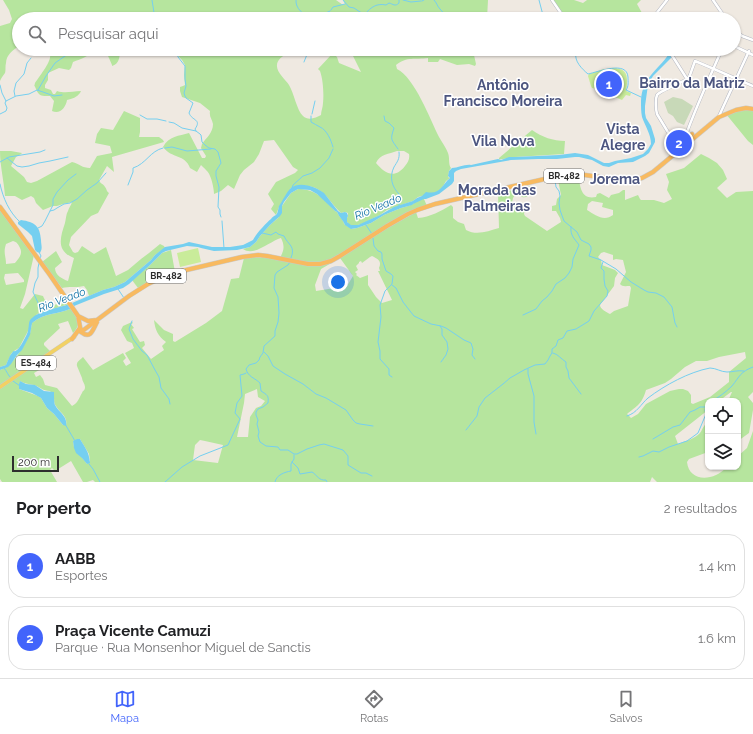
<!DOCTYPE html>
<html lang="pt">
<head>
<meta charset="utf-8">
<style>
  body { margin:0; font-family:Raleway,sans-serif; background:#f6f6f6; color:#202124 }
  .controls { position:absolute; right:12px; bottom:12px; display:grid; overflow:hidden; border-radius:8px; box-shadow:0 1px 3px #0004 }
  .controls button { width:36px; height:36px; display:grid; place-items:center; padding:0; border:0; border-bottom:1px solid #e0e0e0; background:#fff; color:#202124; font:20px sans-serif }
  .scale { position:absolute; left:12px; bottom:10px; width:47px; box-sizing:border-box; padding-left:4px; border:2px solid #2e2e2e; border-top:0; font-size:11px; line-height:14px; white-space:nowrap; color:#2e2e2e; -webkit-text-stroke:3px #fff; paint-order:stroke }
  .you { position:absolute; left:338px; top:282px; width:14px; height:14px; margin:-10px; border:3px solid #fff; border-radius:50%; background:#1a73e8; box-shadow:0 0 0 6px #1a73e833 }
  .badge { display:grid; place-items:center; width:26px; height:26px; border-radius:50%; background:#4264fb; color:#fff; font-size:13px; font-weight:700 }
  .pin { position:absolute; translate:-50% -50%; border:2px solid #fff; box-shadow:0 1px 4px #0006 }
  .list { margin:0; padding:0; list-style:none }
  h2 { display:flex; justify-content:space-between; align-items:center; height:52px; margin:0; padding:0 16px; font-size:17px }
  h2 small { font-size:13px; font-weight:400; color:#757577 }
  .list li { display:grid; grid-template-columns:26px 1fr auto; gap:12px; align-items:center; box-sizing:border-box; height:64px; margin:0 8px 8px; padding:0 8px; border:1px solid #e0e0e0; border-radius:16px }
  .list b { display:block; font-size:15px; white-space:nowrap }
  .list p { margin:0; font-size:13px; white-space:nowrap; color:#757577 }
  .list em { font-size:13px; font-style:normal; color:#757577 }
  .icon { flex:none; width:22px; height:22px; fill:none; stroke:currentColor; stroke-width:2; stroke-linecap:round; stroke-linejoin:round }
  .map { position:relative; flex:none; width:753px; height:482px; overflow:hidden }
  .search { position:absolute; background:#fff; box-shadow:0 1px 3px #0004; left:12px; right:12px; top:12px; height:44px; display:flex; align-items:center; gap:10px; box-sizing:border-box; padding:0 14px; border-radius:22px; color:#757577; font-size:15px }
  .sheet { height:196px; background:#fff }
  nav { display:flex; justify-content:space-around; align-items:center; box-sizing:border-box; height:56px; border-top:1px solid #e0e0e0; background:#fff; font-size:11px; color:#757577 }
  nav a { display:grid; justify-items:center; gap:2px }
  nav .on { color:#4264fb }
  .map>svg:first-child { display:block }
</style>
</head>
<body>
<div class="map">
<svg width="753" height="482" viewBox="0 0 753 482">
  <rect width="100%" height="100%" fill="#efe9e1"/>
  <path fill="#b6e59e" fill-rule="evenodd" d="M 3,0 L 336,0 L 343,5 L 345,4 L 343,0 L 488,0 L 487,19 L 19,19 L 19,46 C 13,50 6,55 6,63 C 5,66 6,69 5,73 C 3,76 1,78 0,81 L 0,26 L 10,23 L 12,19 L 9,10 Z
    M 553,0 L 574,0 L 583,3 L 587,0 L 641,0 L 637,4 L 642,13 L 638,19 L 566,19 Z
    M 46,49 L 95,49 C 90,56 81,59 73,62 L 71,68 L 69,70 L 59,68 L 48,73 L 48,80 L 45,85 L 45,88 L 51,90 L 53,94 L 55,94 L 57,91 C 66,94 72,91 81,91 L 80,93 C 77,97 72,99 67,100 C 66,107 60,115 52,111 L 54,101 L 50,96 C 43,96 39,97 36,89 C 34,84 34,88 35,83 C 39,77 50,63 50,57 C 51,55 47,51 46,49 Z
    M 105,49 L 126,49 L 120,50 C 120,57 119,64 112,66 L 112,65 Z
    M 175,49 L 302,49 C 294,51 278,55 277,65 C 276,72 286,80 289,85 C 294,93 297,111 303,116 C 308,121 316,118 321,115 C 321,111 323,107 323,103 C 324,94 323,79 320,71 L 318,69 L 332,54 L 334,54 L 337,57 L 339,63 L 361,72 L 351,52 L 348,49 L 470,49 L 474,55 L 476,64 L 475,66 L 469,64 L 457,65 L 440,59 L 438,62 L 428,62 L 428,58 C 415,60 407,56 396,65 L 397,69 C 415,78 430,119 439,137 C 442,142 446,148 448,153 C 450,158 448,164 451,168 L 449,171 L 448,177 L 450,178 L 446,181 L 442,188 L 437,192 L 418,197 L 413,201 L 387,210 L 380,215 L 364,223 L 358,225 L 352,226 C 348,224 346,222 347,218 L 348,216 L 348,213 L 345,212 L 341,213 L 339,211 C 329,201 323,187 307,186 C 302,185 297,187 291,188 L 279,207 L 276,215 L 271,209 L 274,204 L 268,194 L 276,182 L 295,173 L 298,170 L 293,167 L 274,140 L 264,141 L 259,154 L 254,162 L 244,170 L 240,175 L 234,189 L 228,185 L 221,191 L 214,194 C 214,189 212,180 210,176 C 209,172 204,168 201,165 L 197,172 L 190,168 C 185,154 172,159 163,147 C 169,136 179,136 189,133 L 202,158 L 205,158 L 206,156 L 201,148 L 202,144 C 206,138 213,133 213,124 C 212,119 209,117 210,111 L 200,103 L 182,97 L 180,91 L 180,87 L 183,86 L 185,85 L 184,75 L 185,65 L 182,60 L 178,56 ZM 397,151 L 404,151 L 409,154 C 410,159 408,162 405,166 C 395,179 385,174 376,163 C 380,154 389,154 397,151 Z
    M 753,109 L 753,145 L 748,141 L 726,114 L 740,110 Z
    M 124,111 L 140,118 L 140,132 L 139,137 L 159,137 L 163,140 L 164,142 L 112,157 L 114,172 L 107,166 L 99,180 C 101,185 103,183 105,187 C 107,189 106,191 109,193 L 98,213 L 91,216 L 71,237 L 69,245 L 73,252 L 75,253 L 78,252 L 82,246 L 94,254 L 106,247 L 116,276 L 128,270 L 141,259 L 149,253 L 160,244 L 164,246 L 165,248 L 155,255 L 151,260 L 125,282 L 114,287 L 103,290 L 89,296 L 87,290 L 84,286 C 76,288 69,286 62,288 L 42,262 L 56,251 L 62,262 L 55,268 C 55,275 62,279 68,281 L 74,258 C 56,251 60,238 65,223 C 66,219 66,214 68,211 C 69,207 71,206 72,202 L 63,204 L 57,206 L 53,206 L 43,210 L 36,203 L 34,198 L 31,196 L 22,200 L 15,196 L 5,196 C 4,181 0,166 0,151 L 11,151 L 22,153 L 21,154 L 16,157 L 11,166 L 24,177 L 27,182 L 31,183 L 37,181 L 72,162 C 80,164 82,168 90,168 L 97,156 L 112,153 L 110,146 L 95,143 L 97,134 L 101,128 L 113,130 Z
    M 532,130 C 542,137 553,141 565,141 L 564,154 L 515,157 C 511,157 502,160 499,159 L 499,158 Z
    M 701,154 L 709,158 L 717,163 L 723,170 L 727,179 L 717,188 L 727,198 L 736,192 L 753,191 L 753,392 L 748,397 L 753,403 L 753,410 L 749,433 L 738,441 L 738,401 L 728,401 L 732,392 L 731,392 L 719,401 L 708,401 L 708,410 L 675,436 L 678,444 C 685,441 695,439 700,433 C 703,429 703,425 708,423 L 708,452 L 689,459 L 687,462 C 689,482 713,482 727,467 L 738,467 L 738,456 L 747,448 L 753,431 L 753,482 L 657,482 L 652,477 L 650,482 L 95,482 L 93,480 L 87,482 L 83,482 L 71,461 L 55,471 L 52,468 L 50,470 L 57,482 L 2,482 L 0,479 L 0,389 L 38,362 L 41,369 L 34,373 L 36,377 L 40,375 L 43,379 L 45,385 L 57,388 L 72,406 C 78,403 79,398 82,393 C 83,390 85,391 85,387 C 85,384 82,381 82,378 L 77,366 C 76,362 80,360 83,357 L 93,370 L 123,353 L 126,358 L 123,361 L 126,366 L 131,363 L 125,353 L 134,348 L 132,343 L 127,341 L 121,330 L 123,326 L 132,322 L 133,323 L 131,324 L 134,328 L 132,329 L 140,342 L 144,341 L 145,345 L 142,348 L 151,359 L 164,350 L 162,346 L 166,342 C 158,336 155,330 154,320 L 164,330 L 173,334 L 173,341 L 175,342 L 206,323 L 222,311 L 231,279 L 239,278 L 244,258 L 250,257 L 268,258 L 324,264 L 416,212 L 418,218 C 430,217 441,211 451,205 L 453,207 L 453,218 L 458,222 L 464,224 L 466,230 C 477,236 488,231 499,228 L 498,193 L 532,186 L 533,186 L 534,194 L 530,194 C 528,196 526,198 522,197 L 521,196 L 515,195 L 513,198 L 512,203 L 513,204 L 518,202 L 523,203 L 522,206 L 525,207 L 524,214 L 525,216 L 547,231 L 561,222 L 560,218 L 556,211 L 552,211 L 552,206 L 556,205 L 557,199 L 561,195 L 558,180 L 579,178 C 580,188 582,200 596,197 L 597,194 L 600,193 L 609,198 L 611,195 L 619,193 L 623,190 L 625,190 L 625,200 L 638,195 L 640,199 L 641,200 L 654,200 L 664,203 L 672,199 L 667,190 L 669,182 L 666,174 L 684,168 ZM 592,201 L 603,203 L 602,207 L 613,210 L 613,215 C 604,222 595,215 587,210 L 588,204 ZM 604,252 L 613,255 L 613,260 L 616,259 L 623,260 L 626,272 L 620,284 C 622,287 626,286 630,286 L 631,288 L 628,306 L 614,311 L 610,314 C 606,312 600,309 600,305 L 614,286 L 615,278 L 618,273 L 615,270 L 602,265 L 601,260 L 598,257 L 601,253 ZM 372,256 C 378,259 382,261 379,268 L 380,271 L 378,271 L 392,300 L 382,303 L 376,297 L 368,285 L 368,275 L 360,278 L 356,275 L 357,274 L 355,272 L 358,270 L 356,266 L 359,263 L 359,262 L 361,261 L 362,263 L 370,257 ZM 340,258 L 353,276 L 347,286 L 316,291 L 315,285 L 321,269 ZM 745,352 L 746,358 L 729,372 L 729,382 L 710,397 L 693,404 L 691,403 L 691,395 L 688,391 L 683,389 L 679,389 L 670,391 L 646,404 L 638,414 L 631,418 L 627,414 C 637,406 642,404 646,390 L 665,383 L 671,379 L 685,367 L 696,361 L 707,361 L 719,357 ZM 20,381 C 25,384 29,384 34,385 C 40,387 43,391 50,391 C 57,399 52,400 56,406 C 60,413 68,416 66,425 L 63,425 L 54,414 L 47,408 L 41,398 L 38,396 L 19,389 ZM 257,389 L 258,397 L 265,401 L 261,406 L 256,408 L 250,417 L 248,437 L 237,437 L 244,403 L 245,394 ZM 80,439 L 89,454 L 90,461 L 87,464 L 74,447 L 73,441 ZM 200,440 L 205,441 L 223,445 L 218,463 L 193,460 L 195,445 Z
    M 298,189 C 316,189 324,199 335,211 L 337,212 C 339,217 344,220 344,224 L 352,229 L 357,228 L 371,223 L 384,215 L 401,208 L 408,206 L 413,204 L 419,199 L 421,198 L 424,199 L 427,206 L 420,208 L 331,259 L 313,264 L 280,258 C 284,250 285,246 281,238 C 270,241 254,257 243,249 L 250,247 L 256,242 L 260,236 L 270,225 L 278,218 L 282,211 L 282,206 L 291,193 Z
    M 0,210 L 34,255 L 25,294 L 20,308 L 23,309 L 35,294 L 43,296 C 44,298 45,301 47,302 C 52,307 62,304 67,301 L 69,304 L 37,314 L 19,348 L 14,351 L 11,354 L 6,365 L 0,367 ZM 13,241 C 17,242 18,244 20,248 C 23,254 19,258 15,263 L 6,264 C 6,256 3,253 6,244 ZM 18,273 L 24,280 L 24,282 L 6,285 L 4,278 L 5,274 Z
    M 171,250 L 175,272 L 154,279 L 138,288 L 132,280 L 150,265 L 162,253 Z
    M 72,308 C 78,316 81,324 74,332 L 73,333 L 68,321 L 58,324 L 60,328 L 44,343 L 44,345 L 50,351 L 0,386 L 0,370 C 12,367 24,346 29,336 C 31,332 31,327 32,323 C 45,312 58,315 72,308 Z"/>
  <path fill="#c8d9b8" d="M 673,97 L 682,99 L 693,106 L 684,125 L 677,122 L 673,116 L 668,113 L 664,102 Z"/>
  <path fill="#c9ec9a" d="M 613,68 C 629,68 628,79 626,91 L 631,93 L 630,96 L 626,95 L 622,100 L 597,89 L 592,88 L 591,86 L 588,76 L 589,74 L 604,69 L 605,70 Z
    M 198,248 L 201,262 L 180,267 L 177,253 Z"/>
  <path fill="#75cff0" d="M 669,54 L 672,57 L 653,76 L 648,85 L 645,106 L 645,113 L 646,118 L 651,126 L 655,139 L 655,142 L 649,153 L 645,156 L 633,162 L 618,163 L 609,167 L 603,166 L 592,160 L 579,157 L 575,157 L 557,159 L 538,159 L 511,160 L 461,169 L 456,171 L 454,173 L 454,181 L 452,184 L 439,194 L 426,199 L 419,199 L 412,205 L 401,208 L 384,215 L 371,223 L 357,228 L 351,229 L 345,225 C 343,220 339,217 337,212 L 335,211 L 317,194 L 310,190 L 298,189 L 291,193 L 284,202 L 282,206 L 282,213 L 280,216 L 270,225 L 260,236 L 256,242 L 250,247 L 237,250 L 214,251 L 201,248 L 198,247 L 187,246 L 166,251 L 162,253 L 150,265 L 129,284 L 123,288 L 104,294 L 74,306 L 72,303 L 103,290 L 114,287 L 125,282 L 151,260 L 155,255 L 165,247 L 183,244 L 189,242 L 212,247 L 230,247 L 243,245 L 253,240 C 256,234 266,223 271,219 C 272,217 274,216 276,215 C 278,213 278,209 279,206 C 282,202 287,191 291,188 C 300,181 316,187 324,193 L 338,211 L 341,213 L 345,212 L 347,213 L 348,216 L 347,218 L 347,222 L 351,225 L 358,225 L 380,215 L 394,207 L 413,201 L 417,198 L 422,196 L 426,192 C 440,195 441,186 450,178 L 448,176 L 449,171 L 452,168 C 458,168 465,164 471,165 L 498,159 L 501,160 L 509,157 L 515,157 L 559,155 L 575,153 L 588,155 L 604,163 L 609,163 L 615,161 L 631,158 L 643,154 L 648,149 L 651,144 C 651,134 645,126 642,117 C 641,112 641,107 641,101 C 642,78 657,71 669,54 Z
    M 21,220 C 35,222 40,226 41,240 C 41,245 43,248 40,253 L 37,252 L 35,250 L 32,236 L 28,232 L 18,224 L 18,222 Z
    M 69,304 L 72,308 C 58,315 45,312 32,323 L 30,335 L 22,350 L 17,355 L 11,364 L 8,367 L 0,370 L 0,367 L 6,365 C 8,361 9,356 12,353 C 15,349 13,353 17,350 C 20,348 27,335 28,331 C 30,322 27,321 36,315 C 46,309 59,308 69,304 Z
    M 20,381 L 26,384 L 35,385 L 44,391 L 54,392 C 54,395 54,403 55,405 C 59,413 68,416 66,426 L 63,425 L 54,414 L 47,408 L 41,398 L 32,393 L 19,389 L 19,384 Z
    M 77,439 L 80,439 C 85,448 89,451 90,463 L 87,464 L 82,458 L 76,453 L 74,448 L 73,441 Z"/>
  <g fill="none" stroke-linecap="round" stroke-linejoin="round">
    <path stroke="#75cff0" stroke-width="1" d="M 152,0 L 155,19
      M 296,0 C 295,9 304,14 310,19
      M 343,0 L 349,7 L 354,8 L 360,12 L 365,14 C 371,7 377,3 386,5 L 389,3 C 393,4 395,7 399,3 L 399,0
      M 403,0 L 411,2 L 421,1
      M 434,0 C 437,3 437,6 440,9 C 443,13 447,16 451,19
      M 539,0 L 544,19
      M 422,1 L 424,0
      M 331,10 L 333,7 L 345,4
      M 313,19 L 330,11
      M 176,49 L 178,57 L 185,66 L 185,79 L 186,86 L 184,93 L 185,96 L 186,98 L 193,103 L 189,113 C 192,121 202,119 195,129 L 196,131
      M 526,49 C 536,54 538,56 547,49
      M 573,49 L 576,53 C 574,61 582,69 588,74 C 598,72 627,60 628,77 C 628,82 629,86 626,90 L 641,97
      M 304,62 L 308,52 L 310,49
      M 0,85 L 2,93 L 6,101 L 5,103 L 7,108 L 6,111 L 0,114
      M 38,90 L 46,76 L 55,63 L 75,49
      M 15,96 L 14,91 L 16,83 L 24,74 L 27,63 L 31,58
      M 6,101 L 16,96 L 29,94 L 37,90 L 43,92 L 54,96 L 62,95
      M 312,114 L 315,101
      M 140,115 L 147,119 L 157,119 L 166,121
      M 311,116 L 311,122 C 314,124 317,125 320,127 C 327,130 331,140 333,147
      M 384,116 L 385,121 L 389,123 L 394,128 C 390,140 391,139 398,149
      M 169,122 L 174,123 L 182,128 L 196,131 L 200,134 L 201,135 L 202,142 L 205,145 L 209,148 L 215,149 L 218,152 L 221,163 L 216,171 L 216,176 L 219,187 L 218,207 L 220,210 L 220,214 L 221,217
      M 165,148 L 172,147 L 187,151 L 211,149
      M 399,152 C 400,159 397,162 394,167 C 389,177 392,187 399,194 L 399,207
      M 7,158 L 17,166 L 22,167 L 29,166 L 39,163 L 50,161 L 68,157
      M 0,162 L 9,157 L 40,152 L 45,150
      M 555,180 L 556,187 L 559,191 L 560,196 L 559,203 L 560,210 L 564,221 L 577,232 L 581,240 L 589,244 L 591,247 L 591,250 L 589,256 L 601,260 L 616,269 L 631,282 L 644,290 L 648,292 L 656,293 L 664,297 L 672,307 L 675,323 L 677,327
      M 0,184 C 3,198 9,212 20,222
      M 128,185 L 133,172 L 133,168 C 146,164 150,151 163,148
      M 292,188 L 293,185 L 303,176 L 312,173 L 320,168 L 329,158 L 333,149
      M 50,211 L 54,210 L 57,208 L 64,204 L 70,203 L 77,199 L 87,190 L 97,183 L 106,173
      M 222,221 L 224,248
      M 366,225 L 372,234
      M 38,228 L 42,226 L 45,221 L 53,205 L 53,199 L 57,192 L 68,180 L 76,174
      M 262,233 L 271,235 L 276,232 L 278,234 L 284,236 C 288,245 296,246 291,258
      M 373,238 L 374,246 L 378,251 L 381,252 L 382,254 L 382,259 L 386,271 L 391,274 L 393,276 L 392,284 L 385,291 L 380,305 L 381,317 L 378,342 L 380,351 L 380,359 L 389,369 L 389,375 L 392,377
      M 39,252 L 41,256 L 40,258
      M 290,262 L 288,265 L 277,272 L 275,275 L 274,288 L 278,297 L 279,313 L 278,322 L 275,331 L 275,336 L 264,346 L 263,353 L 260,357 L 259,360 L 256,363 L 249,365 L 246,369 C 248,377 255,378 260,383 L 261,391 C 267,395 269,395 268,403 L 263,407 L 258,409 L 256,412 L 256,415 L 258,420 L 257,424 L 259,432 L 258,436 L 260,442 L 266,446 L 278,447 L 280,450 L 288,450 L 294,454 L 297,454 L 307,449 L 319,445 L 324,444 L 343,450 L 348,456 L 348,465 L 361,473 L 366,473 L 372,476
      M 39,263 L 38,268 L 38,277 L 35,283 L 33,292 L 40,307 L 40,313
      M 392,285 L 396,288 L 403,302 L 410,311 L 414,316 L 431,324 L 441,326 L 446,328 L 464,340 L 471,343 L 473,349 L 472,355 L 475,359
      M 118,289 L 124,298
      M 523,315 L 536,309 L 542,301 L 547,297 L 552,291 L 556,284 L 565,278 L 569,273 L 572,267 L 573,259 L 579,245 C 575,239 570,236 571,227
      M 132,321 L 129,329 L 133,339 L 142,351 L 147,355 L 155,370 L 159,377 L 161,388 L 169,399 L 170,404
      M 440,326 L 442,329 L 442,335 L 447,342 L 448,349 L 446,355 L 441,362
      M 264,352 L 268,356 L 273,366 L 285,374 L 303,384 L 316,394 L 326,398 L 346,410 L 353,420 L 356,423 L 360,424 L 373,426
      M 553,353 C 558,354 561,359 566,362 L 566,367 L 568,371 L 569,378 L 581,394
      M 4,368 C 7,371 8,376 11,378
      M 528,369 L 528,374 L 534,396 L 534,422 L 536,434
      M 13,381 L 20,386
      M 712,401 C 718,398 727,391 732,386 C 740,376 740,372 753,367
      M 627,416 C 637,413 641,404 648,398 C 665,385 689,372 710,368 C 716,368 721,372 727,372 C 733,372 737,370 744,371
      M 65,424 L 75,441
      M 466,430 L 477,416 L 479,407 L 485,398 L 503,384 L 510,378 L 524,370 L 535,365 L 545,364 L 548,360 L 550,356 L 552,353 L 552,349 L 556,346 L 558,340 L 563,338 L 567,331 L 576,329 L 589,321 L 594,311 L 607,296 L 608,291 L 605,286 L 604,279 L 604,271 L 601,268 L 603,262
      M 653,439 L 673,427 L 680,425 L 690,412 L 695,410 L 700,407 L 706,407 L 708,405
      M 639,457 L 643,456 L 653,451 L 659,452 L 669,447 L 687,441 L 698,433 L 706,414 L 705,410 L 706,407
      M 292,462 L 298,468 L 300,474 L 312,472 C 317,475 319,481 326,480 L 327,482
      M 89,464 L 93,469 L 100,482
      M 165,482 L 182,467 L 200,456 L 228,445 L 240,419 L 235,413 L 237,403 L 242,396 L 240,375 L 244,374 L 246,373
      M 275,482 C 276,475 285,472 291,471 L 291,464 L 294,459 L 294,455"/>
    <path stroke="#75cff0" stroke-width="3" d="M 414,202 L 425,197"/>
    <defs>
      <path id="tertiary" d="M 552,0 L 565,19
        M 713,0 L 726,19
        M 652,19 L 667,0
        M 734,29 L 742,36 L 753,40
        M 734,46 L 753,55
        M 585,49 L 598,51 L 621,49
        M 668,49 L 687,79
        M 719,116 L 749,51
        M 682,146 C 693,113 708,81 722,49
        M 677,147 L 657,114 C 656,110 655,100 657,95 C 660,91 682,82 688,79 L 690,75 L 695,61 L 714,69 L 753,86"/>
      <path id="primary" d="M 0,387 L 74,337"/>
      <path id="trunk" d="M 689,141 L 688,137 L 692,134
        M 0,207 L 50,275 L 78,316 L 81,332 C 91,340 93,329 97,322
        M 78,316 L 88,321 L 97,320
        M 81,332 L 129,296 L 148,284 L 161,278 L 182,271 L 242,257 L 258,255 L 267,256 L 308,264 L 320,264 L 331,261 L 340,256 L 387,226 L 408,214 L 417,210 L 435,204 L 558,176 L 575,174 L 585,175 L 629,181 L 642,178 L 653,172 L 719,117 L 736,110 L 746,108 L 753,109
        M 72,339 L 80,328"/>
    </defs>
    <use href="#tertiary" stroke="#b4b7c1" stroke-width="3.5"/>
    <use href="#primary" stroke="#c9c9c9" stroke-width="4.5"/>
    <use href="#trunk" stroke="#c9c9c9" stroke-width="5"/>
    <use href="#tertiary" stroke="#fff" stroke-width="2.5"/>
    <use href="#primary" stroke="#f2d163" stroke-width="3.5"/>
    <use href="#trunk" stroke="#f8ba60" stroke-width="4"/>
  </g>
  <g text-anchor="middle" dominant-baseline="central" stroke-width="3" stroke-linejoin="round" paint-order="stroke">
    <g fill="#fff" stroke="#6d6d6d" stroke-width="1">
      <rect x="544" y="169" width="40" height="14" rx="3"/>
      <rect x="146" y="269" width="40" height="14" rx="3"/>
      <rect x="16" y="356" width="40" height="14" rx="3"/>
    </g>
    <g font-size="9" font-weight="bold" fill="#2e2e2e">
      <text x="564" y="176">BR-482</text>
      <text x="166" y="276">BR-482</text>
      <text x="36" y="363">ES-484</text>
    </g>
    <g font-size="11" font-style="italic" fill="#0d6fa3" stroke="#fff">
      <text transform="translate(378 207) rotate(-23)">Rio Veado</text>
      <text transform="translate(62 300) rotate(-21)">Rio Veado</text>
    </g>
    <g font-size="14" font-weight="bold" fill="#4d5680" stroke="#fff">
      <text x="692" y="83">Bairro da Matriz</text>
      <text x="503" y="85">Antônio<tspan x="503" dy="16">Francisco Moreira</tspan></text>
      <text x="623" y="129">Vista<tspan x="623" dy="16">Alegre</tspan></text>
      <text x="503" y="141">Vila Nova</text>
      <text x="615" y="179">Jorema</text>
      <text x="497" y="190">Morada das<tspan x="497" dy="16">Palmeiras</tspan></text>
    </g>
  </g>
</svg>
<div class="controls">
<button><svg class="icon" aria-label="locate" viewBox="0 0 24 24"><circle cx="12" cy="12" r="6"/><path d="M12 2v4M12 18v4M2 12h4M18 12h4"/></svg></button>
<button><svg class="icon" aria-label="layers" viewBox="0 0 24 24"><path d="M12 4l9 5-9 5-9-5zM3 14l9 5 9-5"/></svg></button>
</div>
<div class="scale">200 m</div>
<div class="you"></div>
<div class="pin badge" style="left:609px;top:84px">1</div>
<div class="pin badge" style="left:679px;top:143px">2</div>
<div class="search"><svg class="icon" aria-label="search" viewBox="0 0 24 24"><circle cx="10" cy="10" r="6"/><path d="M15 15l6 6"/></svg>Pesquisar aqui</div>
</div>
<section class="sheet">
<h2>Por perto<small>2 resultados</small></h2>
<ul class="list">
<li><span class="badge">1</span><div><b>AABB</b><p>Esportes</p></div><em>1.4 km</em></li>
<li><span class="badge">2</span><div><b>Praça Vicente Camuzi</b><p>Parque · Rua Monsenhor Miguel de Sanctis</p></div><em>1.6 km</em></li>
</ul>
</section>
<nav>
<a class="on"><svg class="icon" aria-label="map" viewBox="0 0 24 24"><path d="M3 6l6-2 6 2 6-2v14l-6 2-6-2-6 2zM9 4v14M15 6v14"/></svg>Mapa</a>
<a><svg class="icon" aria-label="directions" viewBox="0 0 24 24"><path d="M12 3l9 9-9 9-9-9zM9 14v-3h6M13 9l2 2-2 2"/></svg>Rotas</a>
<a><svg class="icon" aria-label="saved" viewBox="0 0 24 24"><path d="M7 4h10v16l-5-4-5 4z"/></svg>Salvos</a>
</nav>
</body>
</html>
